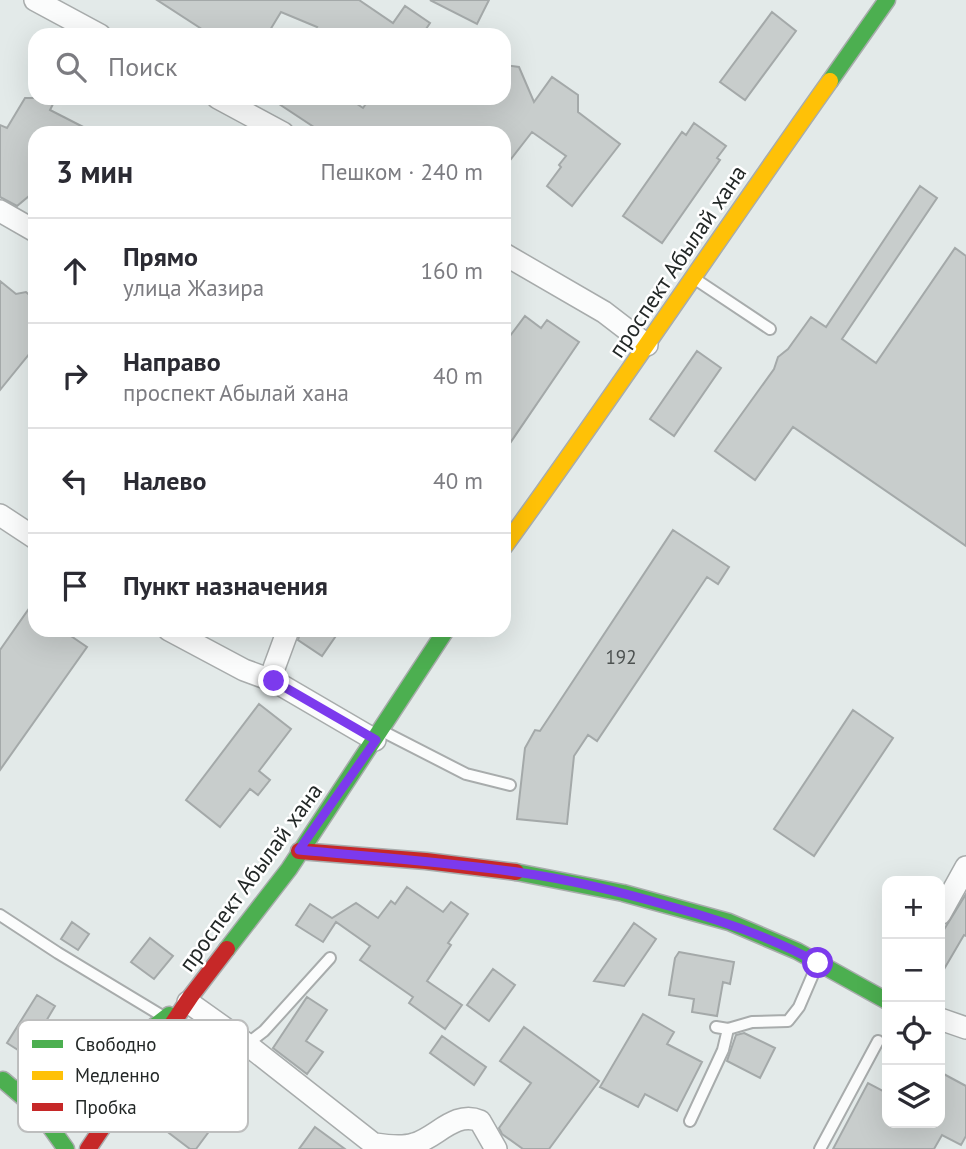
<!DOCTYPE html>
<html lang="ru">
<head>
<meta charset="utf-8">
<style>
  body { margin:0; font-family:"PT Sans",sans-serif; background:#f2f2f3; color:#2b2b33 }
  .controls { position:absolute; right:21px; bottom:21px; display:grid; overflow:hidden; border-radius:14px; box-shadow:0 7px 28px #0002 }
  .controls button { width:63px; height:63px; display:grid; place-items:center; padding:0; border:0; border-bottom:2px solid #e1e1e2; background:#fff; color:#2b2b33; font:35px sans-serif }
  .stop { position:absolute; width:21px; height:21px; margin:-16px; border:5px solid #7c3aed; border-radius:50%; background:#fff }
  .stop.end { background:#7c3aed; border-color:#fff; box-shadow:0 2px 7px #0008 }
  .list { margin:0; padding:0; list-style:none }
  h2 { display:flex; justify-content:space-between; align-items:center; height:91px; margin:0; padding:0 28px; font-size:30px }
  h2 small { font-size:23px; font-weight:400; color:#7c7c81 }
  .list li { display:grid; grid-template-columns:46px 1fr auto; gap:21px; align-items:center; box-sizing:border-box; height:105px; padding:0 28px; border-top:2px solid #e1e1e2 }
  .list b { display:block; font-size:26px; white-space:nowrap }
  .list p { margin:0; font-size:23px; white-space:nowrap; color:#7c7c81 }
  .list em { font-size:23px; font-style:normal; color:#7c7c81 }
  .icon { flex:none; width:38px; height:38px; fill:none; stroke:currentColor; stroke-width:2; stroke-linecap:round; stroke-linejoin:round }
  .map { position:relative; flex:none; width:966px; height:1149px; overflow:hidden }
  .search { position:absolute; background:#fff; box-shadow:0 7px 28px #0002; left:28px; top:28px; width:483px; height:77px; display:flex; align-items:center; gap:18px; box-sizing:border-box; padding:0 24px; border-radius:21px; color:#7c7c81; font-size:26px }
  .panel { position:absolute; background:#fff; box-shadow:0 7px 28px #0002; left:28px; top:126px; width:483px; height:511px; border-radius:21px }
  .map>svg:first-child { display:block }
</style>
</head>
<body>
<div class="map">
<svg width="966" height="1149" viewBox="0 0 966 1149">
  <rect width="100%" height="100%" fill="#e3eae9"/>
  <path fill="#c8cdcc" stroke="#a4a9a9" stroke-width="2" d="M 157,0 L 359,0 L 393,23 L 405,6 L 430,23 L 422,35 L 311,35 L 317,27 L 281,12 L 267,35 L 211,35 Z
    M 430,0 L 489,0 L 477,24 Z
    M 772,12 L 796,31 L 745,100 L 720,82 Z
    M 504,65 L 519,67 L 534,102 L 552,77 L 578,95 L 578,112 L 620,144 L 572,206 L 547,186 L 561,167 L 559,165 L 566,156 L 532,132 L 504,168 L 504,133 L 323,133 L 270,98 L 348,98 L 363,108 L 370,98 L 504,98 Z
    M 25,98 L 56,98 L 50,110 L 95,133 L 35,133 L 35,191 L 17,206 L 0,197 L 0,125 L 7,128 Z
    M 694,123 L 726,146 L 717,158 L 720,160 L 662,243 L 623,216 L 682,132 L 686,135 Z
    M 920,186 L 937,198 L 842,339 L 876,363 L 955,248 L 966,256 L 966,546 L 793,427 L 755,480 L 715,451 L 774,369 L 778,357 L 788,349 L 811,317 L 826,327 Z
    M 0,281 L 16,294 L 26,292 L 35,300 L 35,347 L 0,390 Z
    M 525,316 L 541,328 L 547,320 L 579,342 L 504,452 L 504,344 Z
    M 697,351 L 721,368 L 674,436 L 650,419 Z
    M 673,530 L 729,567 L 718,584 L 707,577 L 597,741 L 588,735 L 574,756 L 567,824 L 517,819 L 525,748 L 535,730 L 540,731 Z
    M 35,600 L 35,630 L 62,630 L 87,647 L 0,770 L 0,650 Z
    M 301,630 L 340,630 L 322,656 L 298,640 Z
    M 259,704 L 291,729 L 259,771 L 270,780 L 258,795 L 250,789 L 220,827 L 186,800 Z
    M 853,710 L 893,738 L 814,856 L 774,829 Z
    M 407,887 L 443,912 L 451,902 L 468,914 L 448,943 L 451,945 L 427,981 L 462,1005 L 445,1029 L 409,1003 L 413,997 L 360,960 L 370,946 L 336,922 L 323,942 L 296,925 L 310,904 L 332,918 L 356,903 L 378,918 L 391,901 L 395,904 Z
    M 966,894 L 966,936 L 964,935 L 940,976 L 940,936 Z
    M 72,922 L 89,934 L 78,950 L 61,939 Z
    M 634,923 L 656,939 L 624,986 L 594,981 Z
    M 150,938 L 173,956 L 154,979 L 131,962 Z
    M 679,952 L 734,962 L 730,984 L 723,982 L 717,1016 L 692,1012 L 694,999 L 669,995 L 675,958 Z
    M 493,969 L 515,985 L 489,1021 L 467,1005 Z
    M 37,995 L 55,1006 L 26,1055 L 7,1043 Z
    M 307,997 L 327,1010 L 306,1041 L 323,1052 L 307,1074 L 273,1048 Z
    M 643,1014 L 674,1032 L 667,1044 L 702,1062 L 677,1111 L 645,1094 L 638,1107 L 600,1087 Z
    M 524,1027 L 599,1081 L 549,1149 L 523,1149 L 502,1134 L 499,1128 L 531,1083 L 500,1061 Z
    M 744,1033 L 775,1048 L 760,1078 L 727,1061 L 736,1035 Z
    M 442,1036 L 486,1067 L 474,1085 L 430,1053 Z
    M 216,1068 L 242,1087 L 196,1149 L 190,1149 L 169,1133 Z
    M 940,1072 L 966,1086 L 966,1136 L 961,1145 L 942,1135 L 934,1149 L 833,1149 L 868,1083 L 887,1093 L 887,1123 L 940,1123 Z
    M 315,1127 L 345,1149 L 299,1149 Z"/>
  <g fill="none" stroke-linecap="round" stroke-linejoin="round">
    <defs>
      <path id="lane" d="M 695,279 L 770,329
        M 384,732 L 466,774 L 510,785
        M 0,915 L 58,953 L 164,1017
        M 716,1027 L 728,1029 L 752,1022 L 788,1021 L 799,1007 L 817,965
        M 247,1044 L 264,1031 L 330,958
        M 690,1121 L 723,1050 L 728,1029
        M 820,1149 L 878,1041"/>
      <path id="street" d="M 35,0 L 100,35
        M 218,98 L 283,133
        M 0,211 L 35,231
        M 504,254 L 604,312 L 647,345
        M 0,515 L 35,538
        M 169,630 L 244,670 L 274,681
        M 288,630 L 274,668 L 274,681 L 375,740
        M 940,914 L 966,867
        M 188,1002 L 240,1039 L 380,1149
        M 940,1019 L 966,1028
        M 375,1144 C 388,1146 402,1148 414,1144 C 436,1138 455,1110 480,1121 L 496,1149"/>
      <path id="fast" d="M 830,81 L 887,0
        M 516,872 L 623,893 L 729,922 L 797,951 L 887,1001
        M 227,949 L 289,869 L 446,630
        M 3,1080 L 39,1111 L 66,1149
        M 15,1089 L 60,1082 L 102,1067 L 169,1015"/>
      <path id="slow" d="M 504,547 C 615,394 720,236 830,81"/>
      <path id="jam" d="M 299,851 L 426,861 L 516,872
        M 88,1149 L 191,996 L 227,949"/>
    </defs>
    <use href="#lane" stroke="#a8acac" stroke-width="14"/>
    <use href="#street" stroke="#a8acac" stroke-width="24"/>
    <use href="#fast" stroke="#a8acac" stroke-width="19"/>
    <use href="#slow" stroke="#a8acac" stroke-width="19"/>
    <use href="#jam" stroke="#a8acac" stroke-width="19"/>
    <use href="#lane" stroke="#fbfcfc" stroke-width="10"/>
    <use href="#street" stroke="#fbfcfc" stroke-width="21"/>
    <use href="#fast" stroke="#4caf50" stroke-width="16"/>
    <use href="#slow" stroke="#ffc107" stroke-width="16"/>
    <use href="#jam" stroke="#c62828" stroke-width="16"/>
  </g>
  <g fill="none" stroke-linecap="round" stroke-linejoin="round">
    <path stroke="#7c3aed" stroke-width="9" d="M 274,681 L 376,740 L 299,850 C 374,857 449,862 523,873 C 572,880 621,892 669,906 C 721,920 771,937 818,963"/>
  </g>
  <g text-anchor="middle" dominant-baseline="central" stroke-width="5" stroke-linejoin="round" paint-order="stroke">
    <g font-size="19" fill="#4c5150">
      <text x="621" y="657">192</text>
    </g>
    <g font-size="23" fill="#232827" stroke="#fff">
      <text transform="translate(677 261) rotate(-56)">проспект Абылай хана</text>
      <text transform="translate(250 877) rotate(-54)">проспект Абылай хана</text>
    </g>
  </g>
  <rect x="18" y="1020" width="230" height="112" rx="10" fill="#fff" stroke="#bdbebe" stroke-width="2"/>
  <rect x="32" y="1040" width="31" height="8" fill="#4caf50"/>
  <rect x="32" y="1071" width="31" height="9" fill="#ffc107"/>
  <rect x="32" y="1103" width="31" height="8" fill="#c62828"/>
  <g font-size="19" fill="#232827">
    <text x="75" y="1051">Свободно</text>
    <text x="75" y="1082">Медленно</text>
    <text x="75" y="1114">Пробка</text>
  </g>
</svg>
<div class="controls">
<button>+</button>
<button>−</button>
<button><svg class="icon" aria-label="locate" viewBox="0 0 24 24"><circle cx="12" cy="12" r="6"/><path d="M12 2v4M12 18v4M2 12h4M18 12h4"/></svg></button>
<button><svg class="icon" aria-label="layers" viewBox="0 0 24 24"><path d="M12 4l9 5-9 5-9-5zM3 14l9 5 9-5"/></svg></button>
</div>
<div class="stop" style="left:818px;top:963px"></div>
<div class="stop end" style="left:274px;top:681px"></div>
<div class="search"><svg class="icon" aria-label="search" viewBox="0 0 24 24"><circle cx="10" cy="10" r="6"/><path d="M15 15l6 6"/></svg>Поиск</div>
<section class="panel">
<h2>3 мин<small>Пешком · 240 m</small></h2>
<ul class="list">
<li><svg class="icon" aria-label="ahead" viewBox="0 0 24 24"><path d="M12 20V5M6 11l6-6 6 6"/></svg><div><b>Прямо</b><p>улица Жазира</p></div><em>160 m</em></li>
<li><svg class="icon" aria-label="right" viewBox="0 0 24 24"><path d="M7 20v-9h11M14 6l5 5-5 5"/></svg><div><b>Направо</b><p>проспект Абылай хана</p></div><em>40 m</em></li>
<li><svg class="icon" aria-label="left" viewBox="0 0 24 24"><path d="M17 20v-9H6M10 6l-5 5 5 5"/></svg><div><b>Налево</b></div><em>40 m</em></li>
<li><svg class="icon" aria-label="arrive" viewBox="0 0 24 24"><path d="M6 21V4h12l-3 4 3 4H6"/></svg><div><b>Пункт назначения</b></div></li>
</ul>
</section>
</div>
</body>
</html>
